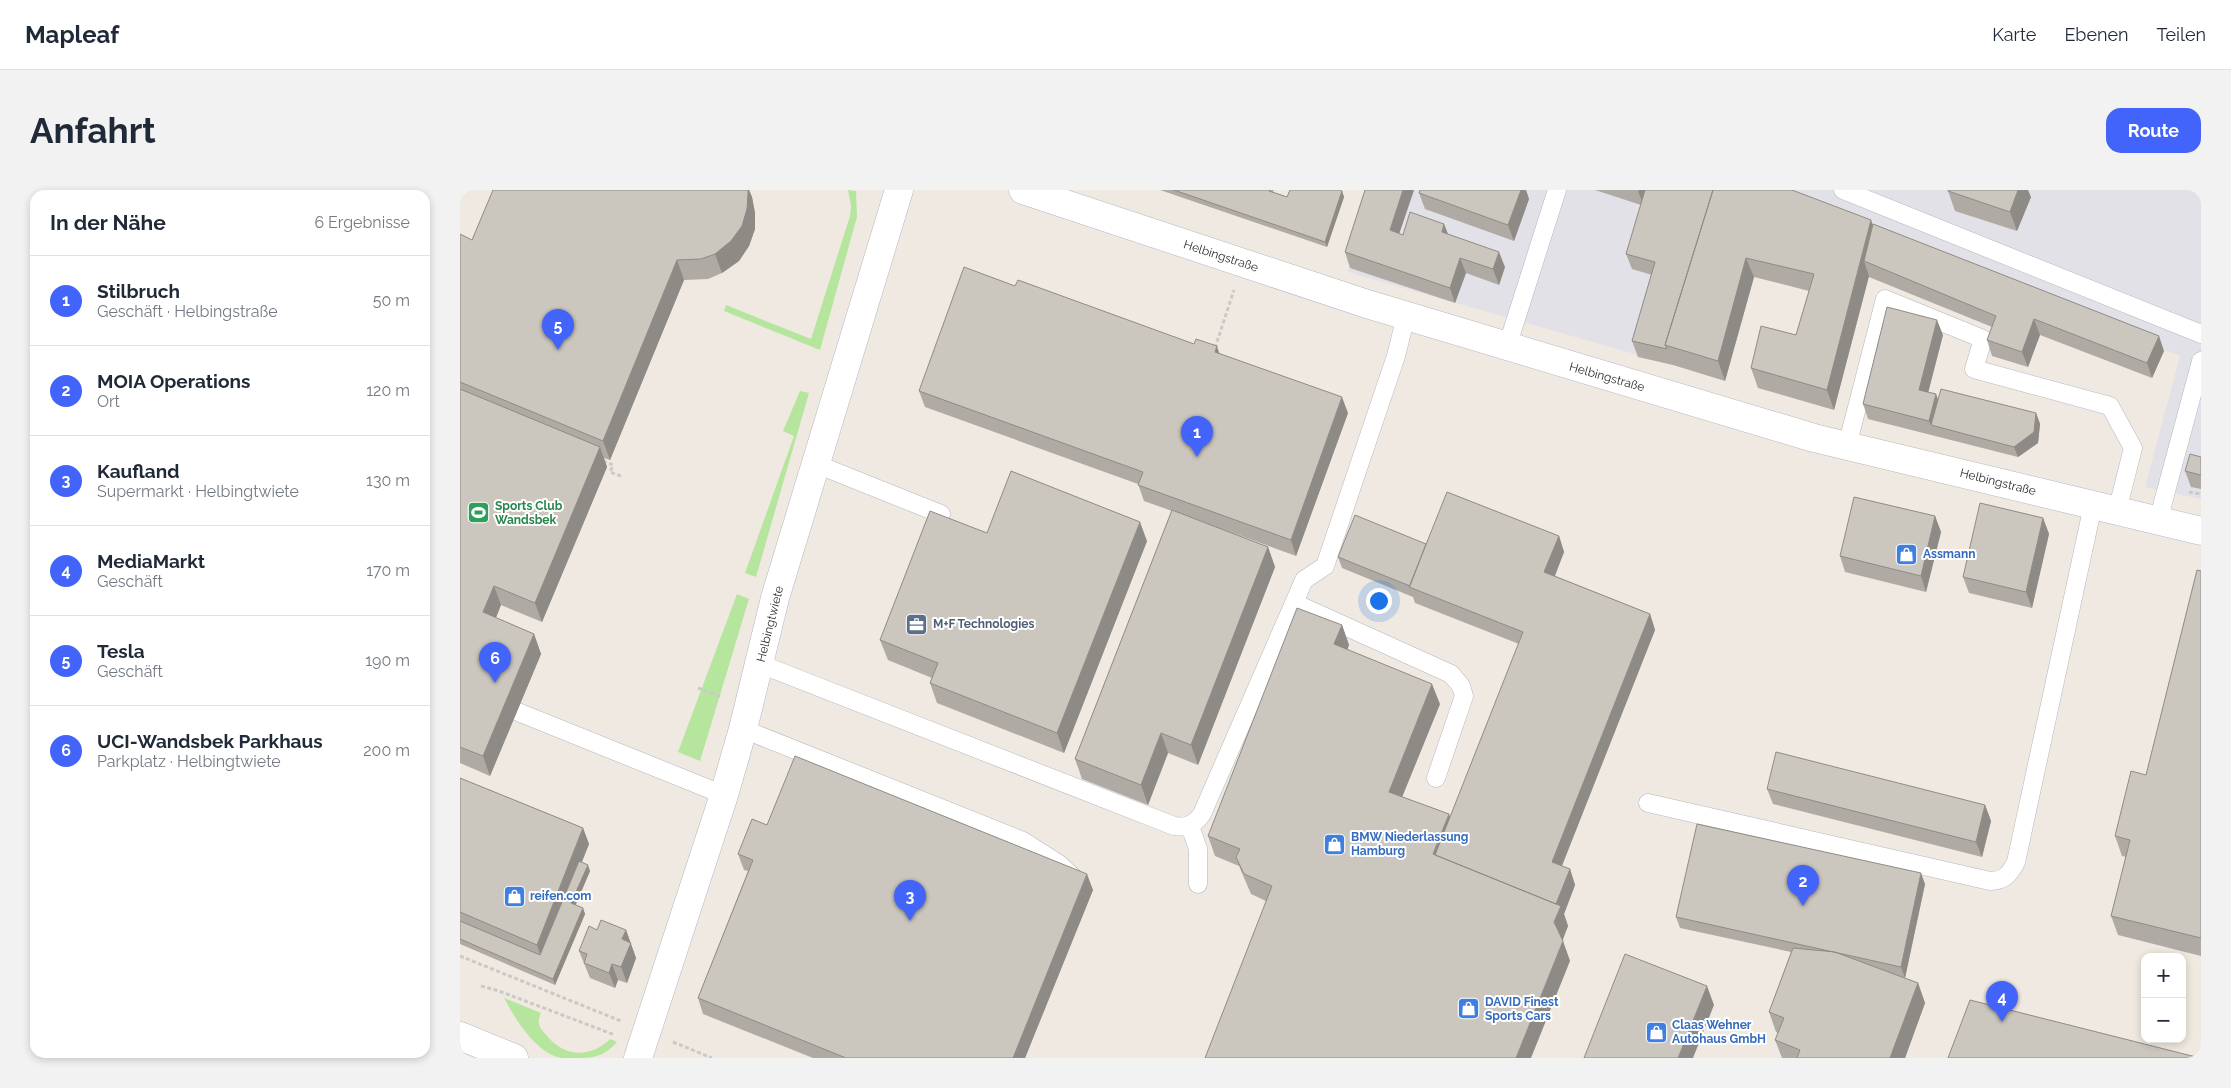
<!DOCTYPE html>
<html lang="de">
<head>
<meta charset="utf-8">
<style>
  body { margin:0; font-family:Raleway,sans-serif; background:#f2f2f3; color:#1f2937 }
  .controls { position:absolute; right:15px; bottom:15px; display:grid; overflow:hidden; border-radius:10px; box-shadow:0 2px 8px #0003 }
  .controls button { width:45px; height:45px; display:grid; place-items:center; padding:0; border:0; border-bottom:1px solid #e0e1e3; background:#fff; color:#1f2937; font:25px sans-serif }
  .you { position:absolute; left:918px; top:410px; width:18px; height:18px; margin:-12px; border:4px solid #fff; border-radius:50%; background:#1a73e8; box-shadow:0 0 0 8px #1a73e833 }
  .badge { display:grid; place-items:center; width:32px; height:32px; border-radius:50%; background:#4264fb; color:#fff; font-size:16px; font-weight:700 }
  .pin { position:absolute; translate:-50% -41px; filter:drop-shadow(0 1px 2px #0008) }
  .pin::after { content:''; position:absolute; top:26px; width:18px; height:15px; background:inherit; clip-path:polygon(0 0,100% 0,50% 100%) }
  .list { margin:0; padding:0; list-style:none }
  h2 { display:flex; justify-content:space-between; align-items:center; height:65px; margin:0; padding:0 20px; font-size:21px }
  h2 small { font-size:16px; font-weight:400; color:#747a83 }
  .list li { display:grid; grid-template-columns:32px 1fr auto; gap:15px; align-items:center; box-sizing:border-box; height:90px; padding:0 20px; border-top:1px solid #e0e1e3 }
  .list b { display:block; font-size:19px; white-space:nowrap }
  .list p { margin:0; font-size:16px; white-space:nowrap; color:#747a83 }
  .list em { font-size:16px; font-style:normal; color:#747a83 }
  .map { position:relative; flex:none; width:1741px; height:868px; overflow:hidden; border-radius:15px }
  header { display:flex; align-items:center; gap:30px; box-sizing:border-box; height:70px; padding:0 25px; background:#fff; border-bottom:1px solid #e0e1e3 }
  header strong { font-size:24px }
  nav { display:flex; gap:28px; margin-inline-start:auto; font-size:18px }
  .intro { display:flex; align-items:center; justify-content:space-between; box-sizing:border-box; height:120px; padding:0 30px }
  h1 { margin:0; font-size:35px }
  .button { padding:12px 22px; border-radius:15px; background:#4264fb; color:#fff; font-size:18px; font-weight:700 }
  main { display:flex; gap:30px; padding:0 30px }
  aside { flex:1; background:#fff; border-radius:15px; box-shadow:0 2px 8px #0003 }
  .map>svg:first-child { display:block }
</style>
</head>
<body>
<header>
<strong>Mapleaf</strong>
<nav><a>Karte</a><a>Ebenen</a><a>Teilen</a></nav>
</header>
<div class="intro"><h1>Anfahrt</h1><a class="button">Route</a></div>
<main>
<aside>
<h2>In der Nähe<small>6 Ergebnisse</small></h2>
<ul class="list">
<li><span class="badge">1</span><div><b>Stilbruch</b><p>Geschäft · Helbingstraße</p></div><em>50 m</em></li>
<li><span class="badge">2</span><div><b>MOIA Operations</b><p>Ort</p></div><em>120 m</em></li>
<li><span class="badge">3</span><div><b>Kaufland</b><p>Supermarkt · Helbingtwiete</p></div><em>130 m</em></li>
<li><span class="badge">4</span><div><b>MediaMarkt</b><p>Geschäft</p></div><em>170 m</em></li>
<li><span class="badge">5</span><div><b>Tesla</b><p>Geschäft</p></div><em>190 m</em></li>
<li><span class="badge">6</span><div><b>UCI-Wandsbek Parkhaus</b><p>Parkplatz · Helbingtwiete</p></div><em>200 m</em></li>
</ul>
</aside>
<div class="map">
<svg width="1741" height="868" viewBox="0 0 1741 868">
  <rect width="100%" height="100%" fill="#efe9e1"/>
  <path fill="#e3e1e8" d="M 915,0 L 1268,0 L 1213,175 L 888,82 Z
    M 1295,0 L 1741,0 L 1741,309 L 1685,297 L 1720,166 Z"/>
  <path fill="#b6e59e" d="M 388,0 L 396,1 L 397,27 L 360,160 L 264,121 L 266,115 L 351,149 L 390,26 L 391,16 Z
    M 340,201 L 349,203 L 296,387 L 285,383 L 334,246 L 323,241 Z
    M 277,404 L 289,409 L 240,571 L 218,562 Z
    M 44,808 L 81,823 C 76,834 80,838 88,847 C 105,867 131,868 150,849 L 157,852 C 146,864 137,868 121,868 C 115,868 107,868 101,868 C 76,863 55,829 44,808 Z"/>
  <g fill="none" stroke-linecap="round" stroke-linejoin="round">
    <defs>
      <path id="service" d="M 1383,0 L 1741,144
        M 1047,157 L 1097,0
        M 1387,256 L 1425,109 L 1523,149 L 1514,179 L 1650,216 L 1673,258 L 1657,321
        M 356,274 L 481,324
        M 1698,331 L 1741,171
        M 834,413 L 991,484 L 1001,496 L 1004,506 L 976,588
        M 300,474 L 714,636 C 727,638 734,635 742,624 L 844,390 L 865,376 L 936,166 L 946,126
        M 58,522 L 264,605
        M 283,539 L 563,651 L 599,674 L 613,687
        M 1188,613 L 1530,691 C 1544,691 1550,684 1556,672 L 1633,315
        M 730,636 L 738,659 L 738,694"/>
      <path id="minor" d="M 563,0 L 907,114 L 1354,248 L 1741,341
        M 178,868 L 264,605 L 283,539 L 315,408 L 439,0"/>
      <path id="secondary" d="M 0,846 L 54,868"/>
    </defs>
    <use href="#service" stroke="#b4b7c1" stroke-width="19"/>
    <use href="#minor" stroke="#b4b7c1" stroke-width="29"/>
    <use href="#secondary" stroke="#b4b7c1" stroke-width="29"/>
    <path stroke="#c9c9c9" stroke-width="3" stroke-dasharray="4 2.5" stroke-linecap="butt" d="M 755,158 L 774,100
      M 143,271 L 153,275 L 150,282 L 161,286
      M 1729,302 L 1741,304
      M 238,498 L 261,507
      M 0,766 L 161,831
      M 21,796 L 39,801 L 155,845
      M 213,852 L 252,868"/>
    <use href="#service" stroke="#fff" stroke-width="18"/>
    <use href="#minor" stroke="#fff" stroke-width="28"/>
    <use href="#secondary" stroke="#fff" stroke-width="28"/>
  </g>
  <path fill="#afaba4" d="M 33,0 L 289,0 L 292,7 L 295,23 L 295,39 L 289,56 L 279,71 L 262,83 L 248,89 L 224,90 L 150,270 L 144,268 L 147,277 L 82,432 L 41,415 L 36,428 L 74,444 L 81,464 L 30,586 L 0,573 L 0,44 L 12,50 Z
    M 700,0 L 814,0 L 813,2 L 827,7 L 882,1 L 884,7 L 867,57 Z
    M 905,0 L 954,0 L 939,44 L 943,45 L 984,34 L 988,45 L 1045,77 L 1039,95 L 1006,83 L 995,113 L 890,78 L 885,62 Z
    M 960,0 L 1066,0 L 1069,9 L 1054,51 L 965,19 L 959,3 Z
    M 1135,0 L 1332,0 L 1413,34 L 1704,161 L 1692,188 L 1580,145 L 1568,177 L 1532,166 L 1527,150 L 1532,137 L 1409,87 L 1409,86 L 1374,220 L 1298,198 L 1291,178 L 1336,145 L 1349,101 L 1294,87 L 1265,191 L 1213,175 L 1178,167 L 1172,151 L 1192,85 L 1172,79 L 1166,64 L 1181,15 Z
    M 1488,1 L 1571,7 L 1557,41 L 1495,21 Z
    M 555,96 L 759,163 L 888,223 L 836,366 L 760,338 L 808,357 L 815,377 L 738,575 L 708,563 L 688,615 L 622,589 L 615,569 L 712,321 L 684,311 L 678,294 L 465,217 L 459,201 Z
    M 1483,145 L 1468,202 L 1476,204 L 1478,210 L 1576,223 L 1580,234 L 1578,253 L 1558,267 L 1408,229 L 1403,214 Z
    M 1741,267 L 1741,299 L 1731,297 L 1725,281 Z
    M 1475,326 L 1481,342 L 1466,402 L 1385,382 L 1380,366 Z
    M 1583,328 L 1589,344 L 1572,418 L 1509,403 L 1503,387 Z
    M 527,343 L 687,351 L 604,563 L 477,513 L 470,493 L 472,488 L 428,470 L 420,450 Z
    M 1099,346 L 1104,362 L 1095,386 L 1190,424 L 1195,440 L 1102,676 L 1110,679 L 1115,695 L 1104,724 L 1108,736 L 1102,750 L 1110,771 L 806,711 L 791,704 L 779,676 L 755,666 L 748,646 L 882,435 L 889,455 L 887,459 L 980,514 L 942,607 L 990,628 L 1059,454 L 955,413 L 953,407 L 882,378 L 878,367 L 966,354 Z
    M 1741,381 L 1741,766 L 1658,745 L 1651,726 L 1666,667 L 1662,666 L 1655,646 L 1686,585 Z
    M 0,588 L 123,638 L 129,654 L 122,672 L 130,681 L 115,715 L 123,718 L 125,724 L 95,795 L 0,754 Z
    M 1307,599 L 1525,615 L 1531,631 L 1522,667 L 1313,614 Z
    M 307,635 L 633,700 L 565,868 L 353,868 L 243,824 L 238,808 L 288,681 L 284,680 L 278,664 Z
    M 1465,694 L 1445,788 L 1441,787 L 1458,793 L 1465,813 L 1445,868 L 1322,868 L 1315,850 L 1318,843 L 1316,842 L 1309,822 L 1331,762 L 1220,738 L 1216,727 Z
    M 137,740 L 166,740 L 176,768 L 167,793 L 158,790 L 155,798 L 130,788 L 119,761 Z"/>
  <path fill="#8e8b86" d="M 288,0 L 289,0 L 292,7 L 295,23 L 295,39 L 289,56 L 279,71 L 262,83 L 255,64 Z
    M 943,0 L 954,0 L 935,56 L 930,40 Z
    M 1061,0 L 1066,0 L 1069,9 L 1054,51 L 1048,35 Z
    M 1179,0 L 1190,0 L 1184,16 L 1178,1 Z
    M 1558,0 L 1568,0 L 1571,7 L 1557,41 L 1550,22 Z
    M 882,1 L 884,7 L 867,57 L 865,52 Z
    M 1411,30 L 1418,49 L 1404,71 L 1409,86 L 1374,220 L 1367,200 Z
    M 984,34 L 990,49 L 982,42 Z
    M 1039,62 L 1045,77 L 1039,95 L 1033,79 Z
    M 1000,68 L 1006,83 L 995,113 L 990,98 Z
    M 1286,68 L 1294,87 L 1265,191 L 1258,171 Z
    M 217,70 L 224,90 L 150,270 L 143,251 Z
    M 1574,129 L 1580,145 L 1568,177 L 1562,162 Z
    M 1477,130 L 1483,145 L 1465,215 L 1459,200 Z
    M 1699,146 L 1704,161 L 1692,188 L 1687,173 Z
    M 757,156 L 762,172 L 755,162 Z
    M 1476,204 L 1482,220 L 1471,235 L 1469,231 Z
    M 882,207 L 888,223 L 836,366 L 831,350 Z
    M 1576,223 L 1580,234 L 1578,253 L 1558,267 L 1554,257 Z
    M 140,257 L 147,277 L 82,432 L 75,413 Z
    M 1475,326 L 1481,342 L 1466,402 L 1461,386 Z
    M 1583,328 L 1589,344 L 1572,418 L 1566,402 Z
    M 680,332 L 687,351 L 604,563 L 597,543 Z
    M 1099,346 L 1104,362 L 1090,398 L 1084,382 Z
    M 808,357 L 815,377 L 738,575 L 731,555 Z
    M 34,396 L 41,415 L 30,442 L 23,422 Z
    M 1190,424 L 1195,440 L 1097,688 L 1092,672 Z
    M 882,435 L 889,455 L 882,474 L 874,454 Z
    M 74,444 L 81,464 L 30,586 L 23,566 Z
    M 972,494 L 980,514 L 936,622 L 929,602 Z
    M 701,543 L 708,563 L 688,615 L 681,595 Z
    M 1525,615 L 1531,631 L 1522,667 L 1516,652 Z
    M 989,624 L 996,643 L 984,672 L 973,664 Z
    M 123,638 L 129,654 L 82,770 L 77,755 Z
    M 128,675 L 130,681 L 114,719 L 111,713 Z
    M 1110,679 L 1115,695 L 1104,724 L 1108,736 L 1102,752 L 1094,732 L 1095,716 Z
    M 1461,683 L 1465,694 L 1445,788 L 1441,777 Z
    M 627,684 L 633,700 L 565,868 L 553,868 Z
    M 123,718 L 125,724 L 95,795 L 93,789 Z
    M 166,740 L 176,768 L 167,793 L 161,777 L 162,749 Z
    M 1103,751 L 1110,771 L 1071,868 L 1056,868 Z
    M 152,774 L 158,790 L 155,798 L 149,783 Z
    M 1458,793 L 1465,813 L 1445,868 L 1430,868 Z
    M 1247,796 L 1254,815 L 1233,868 L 1218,868 Z"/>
  <path fill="#cbc7bf" stroke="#8e8b86" d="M 33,0 L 288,0 L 288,3 L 287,19 L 282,36 L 271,51 L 255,64 L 241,69 L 217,70 L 143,251 L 0,192 L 0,44 L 12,50 Z
    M 714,0 L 810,0 L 809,1 L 827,7 L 830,0 L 880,0 L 882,1 L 865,52 Z
    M 905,0 L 943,0 L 930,40 L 943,45 L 950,22 L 984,34 L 982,42 L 1039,62 L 1033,79 L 1000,68 L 990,98 L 885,62 Z
    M 960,0 L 1061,0 L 1048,35 L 959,3 Z
    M 1185,0 L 1253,0 L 1205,155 L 1207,159 L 1172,151 L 1195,72 L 1166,64 Z
    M 1253,0 L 1332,0 L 1411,30 L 1367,200 L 1291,178 L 1301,136 L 1336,145 L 1354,84 L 1286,68 L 1258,171 L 1205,155 Z
    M 1488,0 L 1558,0 L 1550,22 L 1488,1 Z
    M 1413,34 L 1699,146 L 1687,173 L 1574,129 L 1562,162 L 1527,150 L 1536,126 L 1404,71 Z
    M 504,77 L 555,96 L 558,90 L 734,154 L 736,149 L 757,156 L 755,162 L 882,207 L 831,350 L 678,295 L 683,282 L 459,201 Z
    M 1427,117 L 1477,130 L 1459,200 L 1476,204 L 1469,231 L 1403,214 Z
    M 0,199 L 140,257 L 75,413 L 34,396 L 23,422 L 74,444 L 23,566 L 0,557 Z
    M 1481,199 L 1576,223 L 1574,242 L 1554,257 L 1471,235 Z
    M 1730,264 L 1741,267 L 1741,285 L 1725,281 Z
    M 551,281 L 680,332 L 597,543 L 470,493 L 478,473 L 420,450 L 470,321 L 527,343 Z
    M 987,302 L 1099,346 L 1084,382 L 1190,424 L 1092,672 L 1110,679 L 1096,714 L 975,665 L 1063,442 L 949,397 Z
    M 1394,307 L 1475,326 L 1461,386 L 1380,366 Z
    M 1520,313 L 1583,328 L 1566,402 L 1503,387 Z
    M 712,320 L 808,357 L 731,555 L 701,543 L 681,595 L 615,569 Z
    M 895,325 L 966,354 L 950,396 L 878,367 Z
    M 1737,380 L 1741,381 L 1741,748 L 1651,726 L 1670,650 L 1655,646 L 1671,581 L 1686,585 Z
    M 837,418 L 882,435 L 874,454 L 972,494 L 929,602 L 989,624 L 973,664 L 1101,716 L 1094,732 L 1103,751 L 1056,868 L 745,868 L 812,696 L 784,684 L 776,667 L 780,659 L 748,646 Z
    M 1316,562 L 1525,615 L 1516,652 L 1307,599 Z
    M 335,566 L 627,684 L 553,868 L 386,868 L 238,808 L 293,670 L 278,664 L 292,629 L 307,635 Z
    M 0,588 L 123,638 L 77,755 L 0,722 Z
    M 1237,634 L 1461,683 L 1441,777 L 1216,727 Z
    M 119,671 L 128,675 L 111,713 L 123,718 L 93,789 L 0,749 L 0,731 L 80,765 Z
    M 141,730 L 166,740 L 162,749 L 171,753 L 161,777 L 152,774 L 149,783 L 124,773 L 127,764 L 119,761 L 129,736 L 137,740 Z
    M 1333,758 L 1375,762 L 1458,793 L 1430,868 L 1337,868 L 1340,860 L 1315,850 L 1324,828 L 1309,822 Z
    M 1165,764 L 1247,796 L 1218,868 L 1124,868 Z
    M 1510,810 L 1740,868 L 1488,868 Z"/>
  <defs>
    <symbol id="stadium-square" viewBox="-11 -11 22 22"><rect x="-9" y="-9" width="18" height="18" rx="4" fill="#2e9e5b" stroke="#fff"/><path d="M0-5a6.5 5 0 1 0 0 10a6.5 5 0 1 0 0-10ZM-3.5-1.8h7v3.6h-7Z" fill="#fff"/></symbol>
    <symbol id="shop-square" viewBox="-11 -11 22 22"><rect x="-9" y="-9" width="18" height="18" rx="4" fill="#3f7fe0" stroke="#fff"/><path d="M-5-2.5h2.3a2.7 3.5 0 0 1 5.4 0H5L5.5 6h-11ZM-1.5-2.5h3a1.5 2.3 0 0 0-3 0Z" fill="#fff"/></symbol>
    <symbol id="office-square" viewBox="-11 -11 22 22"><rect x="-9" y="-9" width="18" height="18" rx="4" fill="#5c6f8a" stroke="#fff"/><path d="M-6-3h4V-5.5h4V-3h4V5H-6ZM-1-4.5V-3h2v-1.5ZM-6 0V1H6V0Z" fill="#fff"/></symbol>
  </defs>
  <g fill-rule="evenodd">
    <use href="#stadium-square" x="6" y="310" width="25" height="25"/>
    <use href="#shop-square" x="1434" y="352" width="25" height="25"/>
    <use href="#office-square" x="444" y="422" width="25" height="25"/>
    <use href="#shop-square" x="862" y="642" width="25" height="25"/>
    <use href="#shop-square" x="42" y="694" width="25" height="25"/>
    <use href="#shop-square" x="996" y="806" width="25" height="25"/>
    <use href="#shop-square" x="1184" y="830" width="25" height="25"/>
  </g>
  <g text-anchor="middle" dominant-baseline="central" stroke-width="4" stroke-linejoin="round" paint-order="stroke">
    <g font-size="12" fill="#2e2e2e" stroke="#fff">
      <text transform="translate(761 66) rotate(18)">Helbingstraße</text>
      <text transform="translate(1147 187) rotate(16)">Helbingstraße</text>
      <text transform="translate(1538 292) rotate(14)">Helbingstraße</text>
      <text transform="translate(310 434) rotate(-76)">Helbingtwiete</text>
    </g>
    <g font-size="12" font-weight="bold" fill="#27864d" stroke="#fff" text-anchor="start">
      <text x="35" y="316">Sports Club<tspan x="35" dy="14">Wandsbek</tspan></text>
    </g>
    <g font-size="12" font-weight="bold" fill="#366cbe" stroke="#fff" text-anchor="start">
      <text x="1463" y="364">Assmann</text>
      <text x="891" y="647">BMW Niederlassung<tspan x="891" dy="14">Hamburg</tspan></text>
      <text x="70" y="706">reifen.com</text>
      <text x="1025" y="812">DAVID Finest<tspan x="1025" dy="14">Sports Cars</tspan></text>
      <text x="1212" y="835">Claas Wehner<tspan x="1212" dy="14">Autohaus GmbH</tspan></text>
    </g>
    <g font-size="12" font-weight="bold" fill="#4e5e75" stroke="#fff" text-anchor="start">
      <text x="473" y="434">M+F Technologies</text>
    </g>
  </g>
</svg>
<div class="controls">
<button>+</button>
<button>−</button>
</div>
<div class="you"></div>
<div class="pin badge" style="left:737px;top:267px">1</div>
<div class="pin badge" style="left:1343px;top:716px">2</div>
<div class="pin badge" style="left:450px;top:731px">3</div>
<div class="pin badge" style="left:1542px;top:832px">4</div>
<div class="pin badge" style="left:98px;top:160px">5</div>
<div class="pin badge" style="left:35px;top:493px">6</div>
</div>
</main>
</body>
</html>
